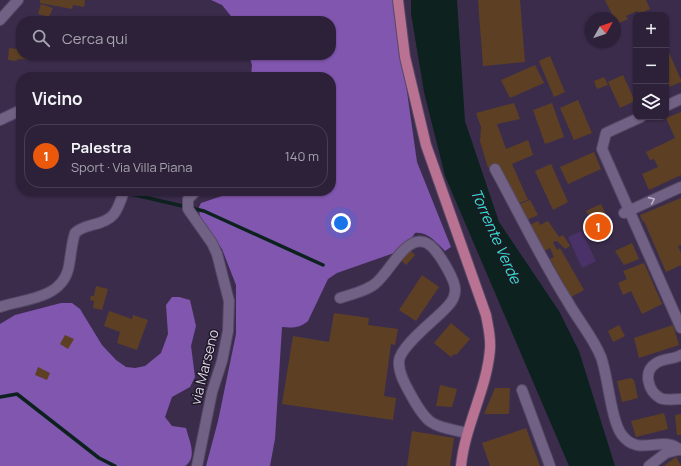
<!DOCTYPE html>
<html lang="it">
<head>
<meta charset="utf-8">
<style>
  body { margin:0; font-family:Manrope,sans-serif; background:#342941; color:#f1f3f6 }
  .controls { position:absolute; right:12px; top:12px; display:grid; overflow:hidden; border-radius:8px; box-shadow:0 1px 3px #0004 }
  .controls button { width:36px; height:36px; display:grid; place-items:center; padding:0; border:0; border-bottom:1px solid #483e53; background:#2c2139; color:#f1f3f6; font:20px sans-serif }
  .compass { position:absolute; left:585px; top:12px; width:36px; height:36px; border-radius:50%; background:#2c2139; box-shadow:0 1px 3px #0004; rotate:50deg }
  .you { position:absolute; left:341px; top:223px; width:14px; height:14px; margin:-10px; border:3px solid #fff; border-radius:50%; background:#1a73e8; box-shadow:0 0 0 6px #1a73e833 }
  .badge { display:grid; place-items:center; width:26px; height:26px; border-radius:50%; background:#ea580c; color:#fff; font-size:13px; font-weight:700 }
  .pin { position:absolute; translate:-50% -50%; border:2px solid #fff; box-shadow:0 1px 4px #0006 }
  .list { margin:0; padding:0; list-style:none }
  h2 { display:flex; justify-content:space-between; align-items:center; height:52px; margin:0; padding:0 16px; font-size:17px }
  h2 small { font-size:13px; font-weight:400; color:#a6a3ae }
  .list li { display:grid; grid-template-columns:26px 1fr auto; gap:12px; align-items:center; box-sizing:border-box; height:64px; margin:0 8px 8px; padding:0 8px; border:1px solid #483e53; border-radius:16px }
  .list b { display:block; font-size:15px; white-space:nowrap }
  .list p { margin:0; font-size:13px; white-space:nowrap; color:#a6a3ae }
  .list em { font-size:13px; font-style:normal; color:#a6a3ae }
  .icon { flex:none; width:22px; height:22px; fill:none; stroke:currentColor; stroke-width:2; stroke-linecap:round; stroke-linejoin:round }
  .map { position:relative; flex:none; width:681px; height:466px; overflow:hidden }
  .search { position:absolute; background:#2c2139; box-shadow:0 1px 3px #0004; left:16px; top:16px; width:320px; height:44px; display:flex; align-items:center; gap:10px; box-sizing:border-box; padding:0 14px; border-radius:16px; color:#a6a3ae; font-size:15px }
  .panel { position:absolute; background:#2c2139; box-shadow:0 1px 3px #0004; left:16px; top:72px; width:320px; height:124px; border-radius:16px }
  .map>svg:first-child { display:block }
</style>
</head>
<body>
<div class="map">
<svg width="681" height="466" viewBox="0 0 681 466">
  <rect width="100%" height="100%" fill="#3b2c4c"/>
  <path fill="#4a3167" d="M 581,231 L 596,261 L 582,268 L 568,237 Z"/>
  <path fill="#8056af" d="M 211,0 L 394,0 L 417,162 L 451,247 L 445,251 C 437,243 427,231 415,233 L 407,245 L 394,253 L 337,273 L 328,279 L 308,321 C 300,328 292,328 282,327 L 275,439 L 270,466 L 206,466 L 218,421 L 236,334 L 236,285 L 222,249 L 200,219 L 199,207 L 201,203 L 222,196 L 228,191 L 331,191 L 331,77 L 251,77 L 252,65 L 249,55 L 331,55 L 331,21 L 235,21 L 222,5 Z
    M 172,297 L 179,297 L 190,300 L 196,326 L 191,346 L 195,377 L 190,387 L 172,397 L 165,417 L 172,426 L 186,428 C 189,440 198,458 185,466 L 0,466 L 0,324 L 15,315 L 61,303 L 72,303 L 80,309 L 102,345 L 116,360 L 126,367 L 135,368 L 145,366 L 161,353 L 168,334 L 166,305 Z"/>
  <path fill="#0d221f" d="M 411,0 L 457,0 L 465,121 L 499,222 L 559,311 L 579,351 L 615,466 L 569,466 L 445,176 L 424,92 L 411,14 Z"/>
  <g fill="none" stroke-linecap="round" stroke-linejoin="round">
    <path stroke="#0d221f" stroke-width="3.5" d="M 131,194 L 204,211 L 323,265
      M 0,397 L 17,394 L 99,458 L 115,466"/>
  </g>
  <path fill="#5d4024" d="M 40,0 L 85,0 L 84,7 L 73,5 L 72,9 L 40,3 Z
    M 478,0 L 520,0 L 525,62 L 483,66 Z
    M 605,0 L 646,0 L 650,9 L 639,14 L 637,11 L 626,16 L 628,19 L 617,24 Z
    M 41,4 L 53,8 L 49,17 L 38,14 Z
    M 188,17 L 196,21 L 185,21 Z
    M 18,41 L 21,41 L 21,55 L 35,55 L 35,60 L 17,59 L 17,61 L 8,60 L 9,48 L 17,49 Z
    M 666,46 L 681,80 L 681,82 L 666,88 Z
    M 550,56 L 565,92 L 554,97 L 539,61 Z
    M 535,65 L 544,83 L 510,98 L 501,80 Z
    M 623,75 L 635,101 L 620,108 L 608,82 Z
    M 604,77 L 608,85 L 597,89 L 594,81 Z
    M 578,100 L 592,133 L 574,140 L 560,108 Z
    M 514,103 L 520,119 L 497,124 L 506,149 L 528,140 L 533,155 L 512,164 L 528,200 L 516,204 L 495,165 L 488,168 L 480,141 L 481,127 L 476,113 Z
    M 552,103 L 564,137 L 545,144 L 533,110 Z
    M 681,112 L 681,175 L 649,190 L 642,174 L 658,167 L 654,159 L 650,160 L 646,152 L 675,138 L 666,118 Z
    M 594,152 L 601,169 L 568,184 L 560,167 Z
    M 551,164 L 568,202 L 553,210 L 535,171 Z
    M 681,198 L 681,245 L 678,246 L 681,253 L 681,265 L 666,272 L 644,221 L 643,222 L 640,215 Z
    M 530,200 L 538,215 L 524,221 L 517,205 Z
    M 601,204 L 614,232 L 599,239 L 596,233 L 589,236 L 583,222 L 590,218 L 586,211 Z
    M 538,221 L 540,225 L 548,221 L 559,237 L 563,235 L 570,246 L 565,249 L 557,241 L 553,242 L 557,250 L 560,248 L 584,290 L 571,297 L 550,259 L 554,257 L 550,248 L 543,252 L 530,225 Z
    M 632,243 L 639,259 L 624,265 L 615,251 Z
    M 410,250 L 415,255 L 406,265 L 401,260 Z
    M 644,263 L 662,304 L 642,314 L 631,291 L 623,295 L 618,283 L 627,279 L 623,271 Z
    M 422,275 L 439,287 L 416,321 L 399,310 Z
    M 96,286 L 108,289 L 102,310 L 93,308 L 94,301 L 90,300 L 91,296 L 94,296 Z
    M 109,311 L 132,319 L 133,315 L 148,320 L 137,350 L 117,343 L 120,332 L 104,326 Z
    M 334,313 L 369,318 L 368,325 L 398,329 L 395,345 L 391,344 L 384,396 L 396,398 L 393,420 L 282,404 L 293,336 L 329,342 Z
    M 451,323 L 470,339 L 456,355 L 454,354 L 451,357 L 434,343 Z
    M 619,325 L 625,336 L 613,342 L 608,331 Z
    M 673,325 L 679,345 L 639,358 L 634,338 Z
    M 65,335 L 74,339 L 68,349 L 60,344 Z
    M 38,367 L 50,373 L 47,380 L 35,375 Z
    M 631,378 L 634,380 L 638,398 L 622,402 L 617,381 Z
    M 440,385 L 457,389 L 452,407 L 436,406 Z
    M 495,388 L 510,388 L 509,414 L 484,414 Z
    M 664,413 L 668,429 L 636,437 L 631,421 Z
    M 681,414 L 681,435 L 677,435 L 675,415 Z
    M 526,428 L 540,466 L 490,466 L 482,443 Z
    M 412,431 L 454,438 L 450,466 L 407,466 Z
    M 676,457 L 681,466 L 664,466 Z"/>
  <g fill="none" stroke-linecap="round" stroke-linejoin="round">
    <defs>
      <path id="minor" d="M 0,20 L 18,0
        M 666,106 L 681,99
        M 641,117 L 606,133 L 602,149 L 681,328
        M 0,120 L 21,110
        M 495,169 C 519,213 541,259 568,302 C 578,320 593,337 601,357 C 608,376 611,421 622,435 C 639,458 663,434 680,450
        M 196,191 L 188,199 L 188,209 L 212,243 L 217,254 L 229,301 L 228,331 L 222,361 L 212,392 L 197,466
        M 624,213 L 681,187
        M 340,298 C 352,294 367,291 376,283 C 388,273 401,246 416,242 C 423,240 430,244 434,249 C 441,257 457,282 455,292 C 454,301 448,306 442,312 C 432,322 400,347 399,361 C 398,373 406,386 411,395 C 429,428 433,425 467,433
        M 0,307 C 24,299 60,299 68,270 C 71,258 71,245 75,233 C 80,228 86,227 92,225 C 115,220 117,212 124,191
        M 681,355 C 673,360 662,358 655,364 C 643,372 648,391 660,398 C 666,401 674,399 681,399
        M 522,390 L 550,466
        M 649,466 L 666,453 L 681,449"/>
      <path id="major" d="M 398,0 L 405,57 L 426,145 L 486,315 C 488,326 491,337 490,349 C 487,389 465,425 461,466"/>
    </defs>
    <use href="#minor" stroke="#564965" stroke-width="12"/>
    <use href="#major" stroke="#564965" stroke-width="12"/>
    <use href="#minor" stroke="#716285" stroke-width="10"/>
    <use href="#major" stroke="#b97291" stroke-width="10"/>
  </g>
  <defs><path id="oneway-chevron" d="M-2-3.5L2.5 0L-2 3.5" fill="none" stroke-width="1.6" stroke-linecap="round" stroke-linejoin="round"/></defs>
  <use stroke="#bbb1ca" href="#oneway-chevron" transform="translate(652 200) rotate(-24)"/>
  <g text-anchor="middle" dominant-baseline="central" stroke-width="3" stroke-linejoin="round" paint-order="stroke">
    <g font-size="14" fill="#dbd3e7" stroke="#1f1827">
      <text transform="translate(204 367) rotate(-76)">via Marseno</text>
    </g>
    <g font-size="15" font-style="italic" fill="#33e0cd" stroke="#1f1827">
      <text transform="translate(496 236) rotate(66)">Torrente Verde</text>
    </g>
  </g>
</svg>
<div class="controls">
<button>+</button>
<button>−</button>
<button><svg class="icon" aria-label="layers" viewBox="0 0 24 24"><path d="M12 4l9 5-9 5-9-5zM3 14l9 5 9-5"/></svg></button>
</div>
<svg class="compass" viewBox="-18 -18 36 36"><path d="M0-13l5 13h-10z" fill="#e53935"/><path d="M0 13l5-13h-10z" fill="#a6a3ae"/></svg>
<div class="you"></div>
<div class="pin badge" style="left:598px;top:227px">1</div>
<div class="search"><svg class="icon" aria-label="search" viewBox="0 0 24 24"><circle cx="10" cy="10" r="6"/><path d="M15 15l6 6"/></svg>Cerca qui</div>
<section class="panel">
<h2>Vicino<small></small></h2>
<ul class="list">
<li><span class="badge">1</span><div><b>Palestra</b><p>Sport · Via Villa Piana</p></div><em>140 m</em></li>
</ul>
</section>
</div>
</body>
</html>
